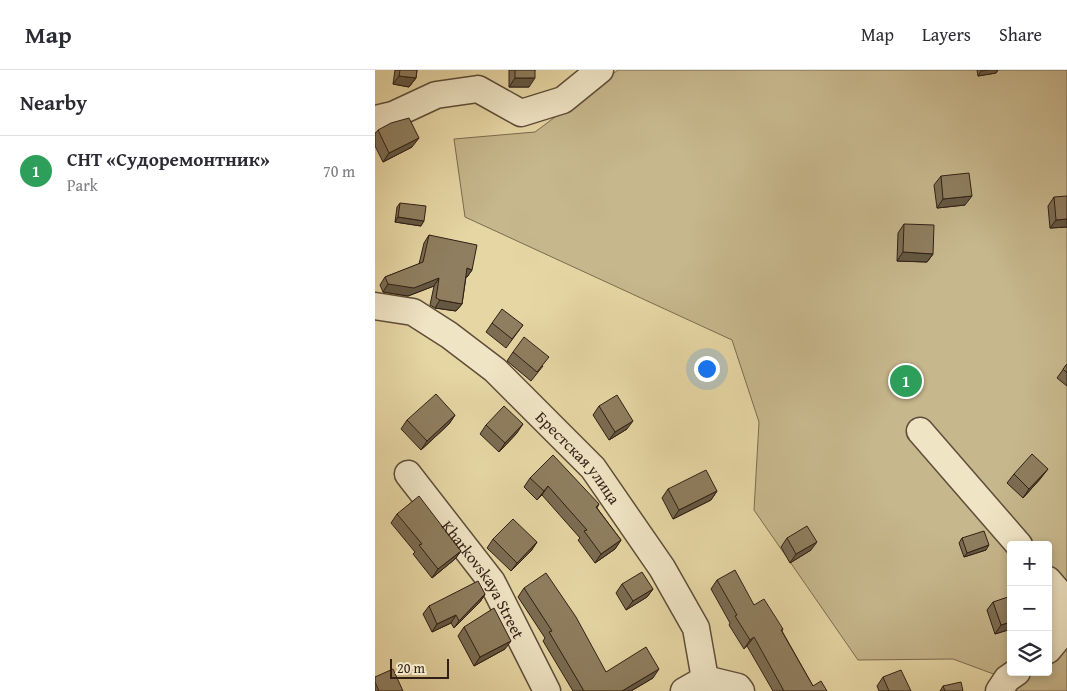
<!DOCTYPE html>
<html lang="en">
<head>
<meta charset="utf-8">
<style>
  body { margin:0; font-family:"Gentium Book Plus",serif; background:#f7f7f7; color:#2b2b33 }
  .controls { position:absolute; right:15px; bottom:15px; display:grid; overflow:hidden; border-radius:5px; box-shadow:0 2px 8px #0003 }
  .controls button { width:45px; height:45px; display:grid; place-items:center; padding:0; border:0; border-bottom:1px solid #e1e1e2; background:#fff; color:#2b2b33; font:25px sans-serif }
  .scale { position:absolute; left:15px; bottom:12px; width:59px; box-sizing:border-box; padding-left:5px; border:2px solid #311f15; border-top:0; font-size:14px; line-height:18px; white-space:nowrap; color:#311f15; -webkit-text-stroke:4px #efe4c4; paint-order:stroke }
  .you { position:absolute; left:331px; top:298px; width:18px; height:18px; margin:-12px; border:4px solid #fff; border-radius:50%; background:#1a73e8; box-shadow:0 0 0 8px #1a73e833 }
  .badge { display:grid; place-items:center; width:32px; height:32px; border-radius:50%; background:#1a73e8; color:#fff; font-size:16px; font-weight:700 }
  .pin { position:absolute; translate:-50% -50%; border:2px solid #fff; box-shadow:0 1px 5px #0006 }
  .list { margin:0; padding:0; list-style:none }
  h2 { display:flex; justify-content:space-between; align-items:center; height:65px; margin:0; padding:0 20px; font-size:21px }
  h2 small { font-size:16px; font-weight:400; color:#7c7c81 }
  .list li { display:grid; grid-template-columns:32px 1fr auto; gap:15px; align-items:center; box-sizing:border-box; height:70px; padding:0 20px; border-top:1px solid #e1e1e2 }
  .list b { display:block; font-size:19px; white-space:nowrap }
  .list p { margin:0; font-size:16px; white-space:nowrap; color:#7c7c81 }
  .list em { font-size:16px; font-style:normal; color:#7c7c81 }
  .icon { flex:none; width:28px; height:28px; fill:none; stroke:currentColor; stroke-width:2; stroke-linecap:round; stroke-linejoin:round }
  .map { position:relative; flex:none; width:692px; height:621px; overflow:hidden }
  header { display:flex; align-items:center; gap:30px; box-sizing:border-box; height:70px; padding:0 25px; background:#fff; border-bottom:1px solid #e1e1e2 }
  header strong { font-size:24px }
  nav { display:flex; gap:28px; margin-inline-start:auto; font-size:18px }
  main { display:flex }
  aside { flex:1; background:#fff }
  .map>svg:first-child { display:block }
</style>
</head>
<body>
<header>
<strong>Map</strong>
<nav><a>Map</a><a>Layers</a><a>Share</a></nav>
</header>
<main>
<aside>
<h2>Nearby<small></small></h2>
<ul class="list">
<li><span class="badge" style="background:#2e9e5b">1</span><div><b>СНТ «Судоремонтник»</b><p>Park</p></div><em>70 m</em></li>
</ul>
</aside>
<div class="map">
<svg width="692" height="621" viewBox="0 0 692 621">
  <rect width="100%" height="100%" fill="#e6d6a4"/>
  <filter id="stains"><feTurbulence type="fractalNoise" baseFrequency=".004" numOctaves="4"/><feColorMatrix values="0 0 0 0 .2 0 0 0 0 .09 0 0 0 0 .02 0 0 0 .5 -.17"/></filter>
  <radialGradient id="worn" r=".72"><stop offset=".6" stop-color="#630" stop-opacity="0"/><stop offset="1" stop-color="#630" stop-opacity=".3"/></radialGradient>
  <path fill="#c7b78c" stroke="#7c6b50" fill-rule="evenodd" d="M 243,0 L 692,0 L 692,621 L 640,621 L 632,609 L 578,589 L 483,590 L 379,440 L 384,352 L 357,270 L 90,147 L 79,69 L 160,62 ZM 636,475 L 673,475 L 673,602 L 636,602 Z"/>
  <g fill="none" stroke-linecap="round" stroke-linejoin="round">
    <defs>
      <g id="minor">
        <path d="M 0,49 L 18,45 L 61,25 L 103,19 L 146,43 L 188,30 L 225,0"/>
        <path id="s1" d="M 0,236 L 38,242 L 74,265 L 120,300 L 218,398 L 287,498 L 321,558 L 330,609"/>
        <path d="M 545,361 L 644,475"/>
        <path id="s2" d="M 33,404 L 117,512 L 172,621"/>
        <path d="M 673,510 L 686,525 L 687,563 L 673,580"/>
        <path d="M 309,621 L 330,609 L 363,617 L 366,621"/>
        <path d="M 624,621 L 632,609 L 642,602"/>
      </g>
    </defs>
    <use href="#minor" stroke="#5e4d39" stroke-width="29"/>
    <use href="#minor" stroke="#efe4c4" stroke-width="26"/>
  </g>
  <path fill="#7b6c52" stroke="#311f15" d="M 20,0 L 42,0 L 41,8 L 34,17 L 18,14 Z
    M 134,0 L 160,0 L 154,17 L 134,17 Z
    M 602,0 L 623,0 L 621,3 L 603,6 Z
    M 3,60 L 37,77 L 8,92 L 0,76 L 0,64 Z
    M 566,106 L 590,135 L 562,138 L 559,115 Z
    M 679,127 L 692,157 L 675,158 L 673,136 Z
    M 25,133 L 46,156 L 20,152 L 22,137 Z
    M 529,154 L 558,184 L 552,192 L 522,191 L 523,163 Z
    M 54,165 L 97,200 L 92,207 L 91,207 L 87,234 L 81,241 L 60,238 L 55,235 L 59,216 L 33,226 L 8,222 L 5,215 L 10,207 L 44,194 L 49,173 Z
    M 117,253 L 148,255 L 131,278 L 111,262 Z
    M 138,282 L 168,296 L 156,311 L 132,291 Z
    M 692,294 L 692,316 L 682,308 Z
    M 224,336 L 252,359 L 234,370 L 218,345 Z
    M 80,345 L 74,354 L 46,380 L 26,359 L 32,350 Z
    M 111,355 L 142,363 L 124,382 L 105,364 Z
    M 639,404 L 666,408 L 648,428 L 632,413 Z
    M 155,408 L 224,434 L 222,438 L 246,470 L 240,479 L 220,493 L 203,470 L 205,468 L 167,425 L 162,430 L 149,417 Z
    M 293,419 L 342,421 L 336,430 L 298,449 L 287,428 Z
    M 22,444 L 86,481 L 80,489 L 57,508 L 38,484 L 40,482 L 16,453 Z
    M 412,468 L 436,480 L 415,493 L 406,477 Z
    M 587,468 L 611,480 L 589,487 L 584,473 Z
    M 118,469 L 162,472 L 156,481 L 136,501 L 112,478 Z
    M 342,510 L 379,535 L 408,559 L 407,561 L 438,616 L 452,621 L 398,621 L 372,576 L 369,579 L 354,555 L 355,553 L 336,519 Z
    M 247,514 L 278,519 L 272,527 L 251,540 L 241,523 Z
    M 149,518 L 231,602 L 278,608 L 256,621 L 198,621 L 168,571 L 170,568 L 143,527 Z
    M 110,524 L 105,532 L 79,558 L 76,553 L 57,562 L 48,544 L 54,536 Z
    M 618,532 L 636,559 L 620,564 L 612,540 Z
    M 89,557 L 130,579 L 99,596 L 83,566 Z
    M 0,607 L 28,621 L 0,621 Z
    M 508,607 L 536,621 L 504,621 L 502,616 Z
    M 568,616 L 588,621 L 565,621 Z"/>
  <path fill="#645842" stroke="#311f15" d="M 614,0 L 623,0 L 621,3 L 603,6 L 606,1 Z
    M 24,6 L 41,8 L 34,17 L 18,14 Z
    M 140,8 L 160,8 L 154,17 L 134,17 Z
    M 44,68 L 37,77 L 8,92 L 14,83 Z
    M 597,126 L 590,135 L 562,138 L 568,129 Z
    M 23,147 L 49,151 L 46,156 L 20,152 Z
    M 692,149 L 692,157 L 675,158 L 681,150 Z
    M 528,182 L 558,184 L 552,192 L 522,191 Z
    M 92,198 L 97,200 L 92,207 L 87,206 Z
    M 64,208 L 59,216 L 33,226 L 8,222 L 13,214 Z
    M 65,230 L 87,234 L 81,241 L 60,238 Z
    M 80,345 L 74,354 L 46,380 L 52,371 Z
    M 258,351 L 252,359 L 234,370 L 240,362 Z
    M 148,354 L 142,363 L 124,382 L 130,373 Z
    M 673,399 L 666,408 L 648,428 L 654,419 Z
    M 173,416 L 167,425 L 162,430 L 169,421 Z
    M 342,421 L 336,430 L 298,449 L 304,440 Z
    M 246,470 L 240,479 L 220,493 L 226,484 Z
    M 162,472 L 156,481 L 136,501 L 142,493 Z
    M 442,472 L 436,480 L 415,493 L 421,484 Z
    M 614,475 L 611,480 L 589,487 L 592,483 Z
    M 86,481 L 80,489 L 57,508 L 63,499 Z
    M 278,519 L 272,527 L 251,540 L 258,531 Z
    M 110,524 L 105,532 L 79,558 L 84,551 Z
    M 81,545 L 76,553 L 57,562 L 62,554 Z
    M 636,552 L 636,559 L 620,564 L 626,555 Z
    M 379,567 L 372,576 L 369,579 L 375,570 Z
    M 136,571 L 130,579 L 99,596 L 105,587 Z
    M 284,599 L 278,608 L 256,621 L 247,621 Z"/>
  <path fill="#8f7e5f" stroke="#311f15" d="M 25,0 L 42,0 L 41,8 L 24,6 Z
    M 140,0 L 160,0 L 160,8 L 140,8 Z
    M 34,48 L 44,68 L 14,83 L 3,60 L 16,53 Z
    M 594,103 L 597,126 L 568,129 L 566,106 Z
    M 692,126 L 692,149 L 681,150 L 679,127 Z
    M 25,133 L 51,136 L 49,151 L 23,147 Z
    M 529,154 L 559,155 L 558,184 L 528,182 Z
    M 54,165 L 102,175 L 97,200 L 92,198 L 87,234 L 65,230 L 61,228 L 64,208 L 39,218 L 13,214 L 10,207 L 48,192 Z
    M 127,239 L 148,255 L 137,269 L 117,253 Z
    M 149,267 L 174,287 L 162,302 L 138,282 Z
    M 692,294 L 692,303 L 688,299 Z
    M 61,324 L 80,345 L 52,371 L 32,350 Z
    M 242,325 L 258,351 L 240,362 L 224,336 Z
    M 129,336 L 148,354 L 130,373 L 111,355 Z
    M 657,384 L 673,399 L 654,419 L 639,404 Z
    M 178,385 L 224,434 L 221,437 L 246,470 L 226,484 L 209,461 L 212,460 L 173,416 L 169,421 L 155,408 Z
    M 331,400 L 342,421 L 304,440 L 293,419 Z
    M 44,426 L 86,481 L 63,499 L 44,475 L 47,474 L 22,444 Z
    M 138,449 L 162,472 L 142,493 L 118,469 Z
    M 432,456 L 442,472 L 421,484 L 412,468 Z
    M 609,461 L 614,475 L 592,483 L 587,468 Z
    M 360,500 L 379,535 L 389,529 L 408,559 L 406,560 L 438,616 L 446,611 L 452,621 L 409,621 L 379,567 L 375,570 L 360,546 L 362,545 L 342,510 Z
    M 267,502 L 278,519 L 258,531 L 247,514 Z
    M 171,503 L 201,547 L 231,602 L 271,577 L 284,599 L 247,621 L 209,621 L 174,562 L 177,561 L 149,518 Z
    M 103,511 L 110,524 L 84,551 L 81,545 L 62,554 L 54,536 Z
    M 636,526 L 636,552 L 626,555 L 618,532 Z
    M 119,538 L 136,571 L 105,587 L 89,557 Z
    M 18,599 L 28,621 L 4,621 L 0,612 L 0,607 Z
    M 526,600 L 536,621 L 514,621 L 508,607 Z
    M 586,612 L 588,621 L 570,621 L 568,616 Z"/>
  <g text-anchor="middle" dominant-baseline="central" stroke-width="4.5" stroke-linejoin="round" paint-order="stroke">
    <g font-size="16" fill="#311f15" stroke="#efe4c4">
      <text stroke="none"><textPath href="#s1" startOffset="260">Брестская улица</textPath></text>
      <text stroke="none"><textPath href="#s2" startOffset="130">Kharkovskaya Street</textPath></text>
    </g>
  </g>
  <rect width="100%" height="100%" filter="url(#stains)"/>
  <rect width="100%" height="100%" fill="url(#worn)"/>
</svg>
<div class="controls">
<button>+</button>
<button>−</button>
<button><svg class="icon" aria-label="layers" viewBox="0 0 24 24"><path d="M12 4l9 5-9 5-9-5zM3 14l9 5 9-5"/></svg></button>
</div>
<div class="scale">20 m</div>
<div class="you"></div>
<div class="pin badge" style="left:531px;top:311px;background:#2e9e5b">1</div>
</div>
</main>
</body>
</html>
